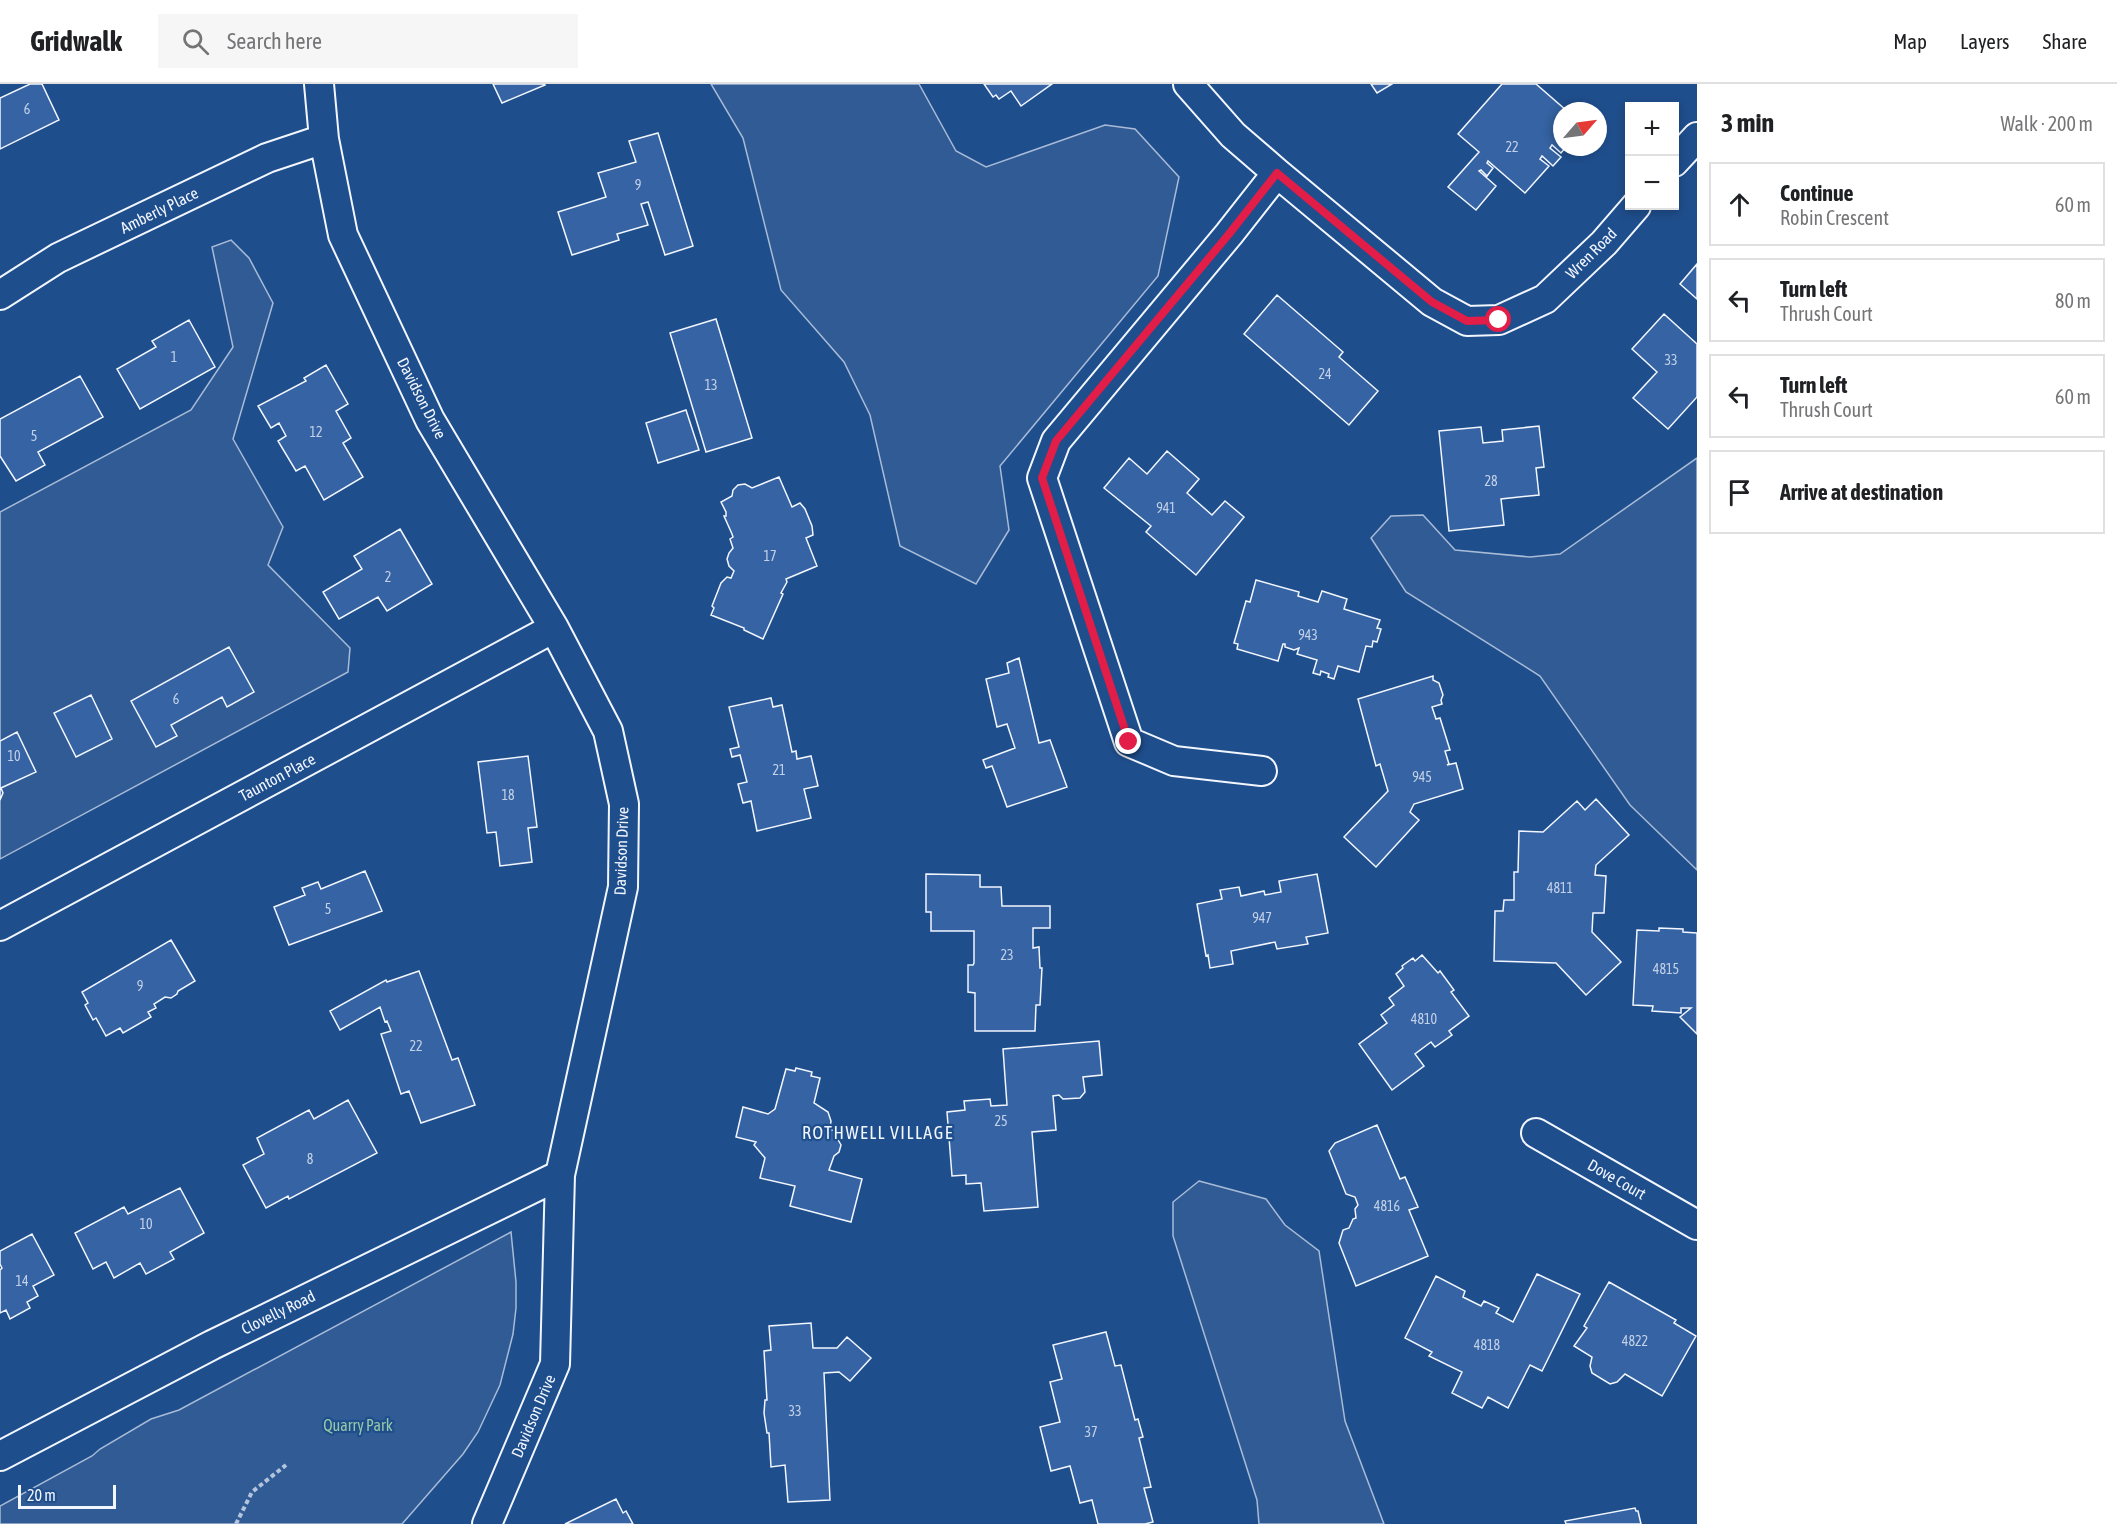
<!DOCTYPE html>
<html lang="en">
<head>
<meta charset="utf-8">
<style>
  body { margin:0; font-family:"Asap Condensed",sans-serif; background:#f6f6f6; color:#202124 }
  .controls { position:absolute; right:18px; top:18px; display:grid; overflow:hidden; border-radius:0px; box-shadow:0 3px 9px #0003 }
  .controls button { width:54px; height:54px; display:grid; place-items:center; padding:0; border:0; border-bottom:2px solid #e0e0e0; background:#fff; color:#202124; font:30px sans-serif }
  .compass { position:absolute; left:1553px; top:18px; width:54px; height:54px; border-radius:50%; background:#fff; box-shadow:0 3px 9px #0003; rotate:62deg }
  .scale { position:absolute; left:18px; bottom:15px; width:98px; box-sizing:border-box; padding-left:6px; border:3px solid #f2f6ff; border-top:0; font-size:16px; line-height:21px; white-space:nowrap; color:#f2f6ff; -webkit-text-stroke:4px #1f4e8c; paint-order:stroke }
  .stop { position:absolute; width:18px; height:18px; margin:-14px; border:4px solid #e11d48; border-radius:50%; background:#fff }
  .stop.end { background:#e11d48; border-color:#fff; box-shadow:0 2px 6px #0008 }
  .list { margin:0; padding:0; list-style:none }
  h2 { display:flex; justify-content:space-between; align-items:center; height:78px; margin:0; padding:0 24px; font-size:26px }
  h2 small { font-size:20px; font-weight:400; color:#757577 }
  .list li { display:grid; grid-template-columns:39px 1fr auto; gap:18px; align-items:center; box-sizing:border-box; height:84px; margin:0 12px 12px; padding:0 12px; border:2px solid #e0e0e0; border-radius:0px }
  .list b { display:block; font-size:22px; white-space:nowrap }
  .list p { margin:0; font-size:20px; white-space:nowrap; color:#757577 }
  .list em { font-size:20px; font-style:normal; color:#757577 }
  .icon { flex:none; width:33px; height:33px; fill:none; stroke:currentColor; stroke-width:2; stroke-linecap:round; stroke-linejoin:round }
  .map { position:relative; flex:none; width:1697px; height:1440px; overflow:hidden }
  header { display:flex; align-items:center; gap:36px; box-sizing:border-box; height:84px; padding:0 30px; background:#fff; border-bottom:2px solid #e0e0e0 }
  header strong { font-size:28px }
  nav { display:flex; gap:33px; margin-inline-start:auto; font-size:21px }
  .search { width:420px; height:54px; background:#f6f6f6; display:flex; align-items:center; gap:15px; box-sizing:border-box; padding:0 21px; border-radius:0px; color:#757577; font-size:22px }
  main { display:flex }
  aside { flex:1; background:#fff }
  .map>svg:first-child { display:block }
</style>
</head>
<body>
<header>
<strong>Gridwalk</strong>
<div class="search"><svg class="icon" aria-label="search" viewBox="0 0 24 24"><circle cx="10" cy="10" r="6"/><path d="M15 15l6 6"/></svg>Search here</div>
<nav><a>Map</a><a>Layers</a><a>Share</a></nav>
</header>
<main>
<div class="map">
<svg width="1697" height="1440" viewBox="0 0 1697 1440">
  <rect width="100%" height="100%" fill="#1f4e8c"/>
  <path fill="#305b95" stroke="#a8bbd7" stroke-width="1.5" d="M 711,0 L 919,0 L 956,67 L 986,83 L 1105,41 L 1135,45 L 1179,93 L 1158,192 L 1000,382 L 1009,446 L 976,500 L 900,462 L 870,331 L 844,278 L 781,206 L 743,54 Z
    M 231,156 L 249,174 L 273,219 L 233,355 L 283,443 L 268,481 L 350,564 L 348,588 L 0,775 L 0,428 L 191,326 L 233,263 L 212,163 Z
    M 1697,374 L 1697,786 L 1630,721 L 1540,592 L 1406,508 L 1371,454 L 1391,432 L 1423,431 L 1455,466 L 1530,473 L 1560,470 Z
    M 1199,1097 L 1266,1115 L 1285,1141 L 1319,1167 L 1345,1337 L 1384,1440 L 1259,1440 L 1257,1416 L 1173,1152 L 1173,1118 Z
    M 511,1148 L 516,1198 L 516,1224 L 513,1250 L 500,1301 L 478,1348 L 463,1370 L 402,1440 L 0,1440 L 0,1422 L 92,1372 L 100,1365 L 151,1335 L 179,1326 Z"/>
  <path fill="#3563a3" stroke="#f2f6ff" stroke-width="1.5" d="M 30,0 L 42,0 L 59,36 L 0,65 L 0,14 Z
    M 493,0 L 544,0 L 545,1 L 502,19 Z
    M 984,0 L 1052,0 L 1021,22 L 1011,7 L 999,15 L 996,11 L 993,13 Z
    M 1371,0 L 1392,0 L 1377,9 Z
    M 1502,0 L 1536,0 L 1567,27 L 1562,27 L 1562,63 L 1566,63 L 1561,69 L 1552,61 L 1550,64 L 1561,73 L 1553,82 L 1542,72 L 1540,75 L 1549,82 L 1525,109 L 1488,77 L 1487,79 L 1493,84 L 1487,92 L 1481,86 L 1479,87 L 1496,102 L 1476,126 L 1448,103 L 1479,68 L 1458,50 Z
    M 658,49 L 693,162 L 665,171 L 648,118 L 641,120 L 648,141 L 617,150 L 619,156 L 572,171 L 558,128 L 606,113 L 598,89 L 636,78 L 629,57 Z
    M 1697,180 L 1697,215 L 1680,200 Z
    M 1277,211 L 1343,268 L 1339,273 L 1378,307 L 1349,341 L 1244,250 Z
    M 1664,230 L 1697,260 L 1697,313 L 1668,345 L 1633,314 L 1657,288 L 1632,265 Z
    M 716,235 L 752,354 L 706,368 L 670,249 Z
    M 189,236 L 215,283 L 140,325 L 117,285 L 156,263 L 152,257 Z
    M 326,281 L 348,320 L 336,327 L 351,354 L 343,359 L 363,393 L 324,416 L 305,382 L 296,387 L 278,357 L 286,352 L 279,339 L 271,344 L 258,322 L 306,297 L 304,294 Z
    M 80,292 L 103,333 L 38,368 L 45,381 L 16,397 L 0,372 L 0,335 Z
    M 686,326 L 699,366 L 658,379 L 646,339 Z
    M 1539,342 L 1544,383 L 1536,384 L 1539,411 L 1501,415 L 1504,441 L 1449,447 L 1439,347 L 1481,343 L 1483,359 L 1503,357 L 1502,346 Z
    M 1167,367 L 1199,395 L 1187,409 L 1212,431 L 1225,417 L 1244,433 L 1196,491 L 1146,448 L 1151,442 L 1104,404 L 1129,374 L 1147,390 Z
    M 779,393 L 792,423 L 800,419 L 805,425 L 812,442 L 813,451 L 806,454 L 817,482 L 786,495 L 787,498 L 781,509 L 783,510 L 763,555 L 744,546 L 744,544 L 711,531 L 714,524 L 712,522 L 721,499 L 727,493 L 731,494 L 734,487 L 729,482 L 727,475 L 729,469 L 733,464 L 730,455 L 733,453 L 732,450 L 724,432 L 726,432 L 726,428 L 721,418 L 732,412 L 733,406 L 738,401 L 745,400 L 752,404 Z
    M 400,445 L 432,500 L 387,527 L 378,513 L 339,535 L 323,508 L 362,485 L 354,472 Z
    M 1256,496 L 1299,508 L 1298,512 L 1318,518 L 1322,507 L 1347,515 L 1344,525 L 1380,536 L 1377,544 L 1381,545 L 1377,558 L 1373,557 L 1372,563 L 1366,562 L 1359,588 L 1338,582 L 1334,595 L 1328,593 L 1329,590 L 1321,587 L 1320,591 L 1313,589 L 1317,576 L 1297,570 L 1299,564 L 1294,566 L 1285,563 L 1285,560 L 1283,560 L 1278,577 L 1237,565 L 1238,560 L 1234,559 L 1246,517 L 1250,518 Z
    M 229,563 L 254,608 L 227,623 L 222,613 L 171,641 L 177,652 L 156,663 L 131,617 Z
    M 1019,574 L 1039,659 L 1050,656 L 1067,703 L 1007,723 L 992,682 L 986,684 L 983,676 L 1015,664 L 1007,640 L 997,643 L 986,595 L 1009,589 L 1007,579 Z
    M 1433,592 L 1433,596 L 1439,599 L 1443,611 L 1441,616 L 1442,620 L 1432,623 L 1436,635 L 1440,634 L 1450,666 L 1445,667 L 1449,680 L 1447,681 L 1456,679 L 1463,705 L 1414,720 L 1410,728 L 1419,736 L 1376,783 L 1344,753 L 1388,707 L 1380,680 L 1376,682 L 1358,615 Z
    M 91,611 L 112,655 L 76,673 L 54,629 Z
    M 771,614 L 773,623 L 782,621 L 792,668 L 796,667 L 797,675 L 811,672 L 818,702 L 804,705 L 811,734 L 757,747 L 751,717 L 743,719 L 738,700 L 747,698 L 740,671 L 732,673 L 730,665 L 739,663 L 729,623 Z
    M 17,648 L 36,688 L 1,704 L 3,709 L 0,716 L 0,657 Z
    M 528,672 L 537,743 L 528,744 L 532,778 L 500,782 L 496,748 L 487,749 L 478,678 Z
    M 1596,715 L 1629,751 L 1596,781 L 1595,791 L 1606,792 L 1604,829 L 1593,829 L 1592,848 L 1621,878 L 1586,911 L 1556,879 L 1494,877 L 1495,827 L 1503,827 L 1504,816 L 1514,816 L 1514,788 L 1518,788 L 1519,747 L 1543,748 L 1577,717 L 1585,726 Z
    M 365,787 L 382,827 L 289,861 L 274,823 L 305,811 L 302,804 L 318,798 L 321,805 Z
    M 926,790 L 980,791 L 980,803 L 1001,803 L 1002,822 L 1050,822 L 1050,844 L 1033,844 L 1033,864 L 1039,863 L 1040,884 L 1042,884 L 1040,921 L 1036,921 L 1035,947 L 975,947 L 975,909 L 968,908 L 968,881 L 973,881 L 974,879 L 974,847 L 931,847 L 931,828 L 926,828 Z
    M 1317,790 L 1328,849 L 1306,853 L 1308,860 L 1277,865 L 1275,858 L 1231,867 L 1233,880 L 1210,884 L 1208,871 L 1206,872 L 1197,820 L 1222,815 L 1220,806 L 1239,803 L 1241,812 L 1264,807 L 1265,811 L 1281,808 L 1279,797 Z
    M 1659,844 L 1683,845 L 1683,848 L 1697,849 L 1697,950 L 1680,933 L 1691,924 L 1681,924 L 1681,929 L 1652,927 L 1653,922 L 1633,921 L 1637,846 L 1659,847 Z
    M 171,856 L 195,897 L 178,907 L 177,910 L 171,914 L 165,913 L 154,920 L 156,924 L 148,928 L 151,933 L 123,949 L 120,944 L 106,952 L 96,934 L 93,936 L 85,921 L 88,919 L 82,908 Z
    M 1422,871 L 1438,889 L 1440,887 L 1454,906 L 1451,908 L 1469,932 L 1449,947 L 1452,951 L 1435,963 L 1431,958 L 1415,970 L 1424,982 L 1392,1006 L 1359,960 L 1387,939 L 1381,931 L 1394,921 L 1389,914 L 1404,902 L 1396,890 L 1403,884 L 1402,882 L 1413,874 L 1415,877 Z
    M 419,887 L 452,976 L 458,974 L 475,1021 L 421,1039 L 409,1007 L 401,1010 L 381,950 L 391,947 L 387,937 L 385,938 L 380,923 L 340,946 L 330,927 L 386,896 L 387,898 Z
    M 1099,957 L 1102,991 L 1083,993 L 1085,1008 L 1080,1014 L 1063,1015 L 1059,1011 L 1053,1012 L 1056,1046 L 1032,1048 L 1038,1123 L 984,1127 L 981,1099 L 966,1100 L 966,1091 L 952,1092 L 947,1028 L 965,1026 L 964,1017 L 990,1015 L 991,1022 L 1007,1021 L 1003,965 Z
    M 796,984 L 812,988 L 811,992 L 820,994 L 814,1019 L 828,1028 L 831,1037 L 830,1045 L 837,1048 L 836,1052 L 841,1061 L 839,1068 L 834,1072 L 829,1086 L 862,1095 L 851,1138 L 790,1122 L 795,1102 L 760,1094 L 765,1074 L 754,1061 L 756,1058 L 736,1053 L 743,1023 L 768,1030 L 775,1025 L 786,985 L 795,987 Z
    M 348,1016 L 377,1069 L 289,1115 L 288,1112 L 266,1124 L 243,1081 L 264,1070 L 257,1054 L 309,1026 L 314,1035 Z
    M 1377,1041 L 1400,1095 L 1405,1093 L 1418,1123 L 1409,1126 L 1428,1172 L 1356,1202 L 1339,1159 L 1343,1146 L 1349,1144 L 1353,1135 L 1356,1134 L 1355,1125 L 1358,1121 L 1355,1113 L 1346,1110 L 1329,1067 L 1335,1059 Z
    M 180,1104 L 204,1149 L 170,1168 L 174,1175 L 146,1190 L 140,1179 L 114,1194 L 106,1178 L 93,1185 L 75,1149 L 124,1123 L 128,1130 Z
    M 32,1150 L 54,1191 L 33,1202 L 38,1212 L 27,1218 L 30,1224 L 10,1235 L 6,1226 L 0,1229 L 0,1186 L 2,1184 L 0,1180 L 0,1167 Z
    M 1537,1190 L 1580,1210 L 1542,1287 L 1530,1281 L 1508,1324 L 1488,1313 L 1482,1324 L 1452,1309 L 1462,1288 L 1429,1272 L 1432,1268 L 1405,1254 L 1436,1192 L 1465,1207 L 1463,1213 L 1481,1222 L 1484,1217 L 1499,1224 L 1496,1229 L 1513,1238 Z
    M 1609,1198 L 1676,1236 L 1674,1239 L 1696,1252 L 1662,1312 L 1625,1290 L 1617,1298 L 1610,1300 L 1592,1289 L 1590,1282 L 1592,1273 L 1574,1262 L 1587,1244 L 1584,1242 Z
    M 811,1239 L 813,1264 L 837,1264 L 847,1253 L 871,1274 L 850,1297 L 839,1288 L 824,1289 L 830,1416 L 788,1418 L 785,1381 L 771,1383 L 769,1349 L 767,1349 L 764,1329 L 765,1316 L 767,1316 L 764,1267 L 771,1266 L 769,1242 Z
    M 1106,1248 L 1115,1282 L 1121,1281 L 1135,1336 L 1138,1335 L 1143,1353 L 1139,1354 L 1151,1403 L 1144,1404 L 1153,1438 L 1145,1440 L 1098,1440 L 1092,1416 L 1080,1419 L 1070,1382 L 1051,1387 L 1040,1343 L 1060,1338 L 1050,1298 L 1062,1295 L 1053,1261 Z
    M 616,1415 L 623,1429 L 626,1427 L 633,1440 L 565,1440 Z
    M 1635,1424 L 1636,1427 L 1638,1427 L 1641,1440 L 1566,1440 L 1565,1437 Z"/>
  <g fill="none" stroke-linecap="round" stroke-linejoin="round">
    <defs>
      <path id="street" d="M 319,0 L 324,55 L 343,151 L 430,336 L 554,544 L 608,647 L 624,720 L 623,803 L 560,1091 L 555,1280 L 487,1440
        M 1188,0 L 1233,51 L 1277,89 L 1432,218 L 1467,237 L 1499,236 L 1545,215 L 1604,159 L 1636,122
        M 1674,78 L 1697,53
        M 0,211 L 58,174 L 267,74 L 324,55
        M 1262,687 L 1174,677 L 1129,658 L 1042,394 L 1056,357 L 1229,150 L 1277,89
        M 0,842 L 554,544
        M 1536,1049 L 1697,1141
        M 0,1372 L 212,1261 L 560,1091"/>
    </defs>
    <use href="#street" stroke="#f2f6ff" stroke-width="32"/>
    <path stroke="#b3c4dc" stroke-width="4" stroke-dasharray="4.5 3" stroke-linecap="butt" d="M 236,1440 L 252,1408 L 286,1381"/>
    <use href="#street" stroke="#1f4e8c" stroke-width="28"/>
  </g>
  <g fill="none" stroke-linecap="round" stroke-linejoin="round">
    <path stroke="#e11d48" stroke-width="8" d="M 1129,658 L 1042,394 L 1056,357 L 1229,150 L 1277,89 L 1432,218 L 1467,237 L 1499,236"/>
  </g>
  <g text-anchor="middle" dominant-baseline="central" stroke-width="4.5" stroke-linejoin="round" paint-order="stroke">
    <g font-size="14" fill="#c3d1e8">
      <text x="27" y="25">6</text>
      <text x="1512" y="63">22</text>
      <text x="638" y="101">9</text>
      <text x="174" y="273">1</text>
      <text x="1671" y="276">33</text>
      <text x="1325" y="290">24</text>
      <text x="711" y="301">13</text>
      <text x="316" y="348">12</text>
      <text x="34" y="352">5</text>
      <text x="1491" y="397">28</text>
      <text x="1166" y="424">941</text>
      <text x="770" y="472">17</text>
      <text x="388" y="493">2</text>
      <text x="1308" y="551">943</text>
      <text x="176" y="615">6</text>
      <text x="14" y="672">10</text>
      <text x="779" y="686">21</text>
      <text x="1422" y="693">945</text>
      <text x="508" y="711">18</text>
      <text x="1560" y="804">4811</text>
      <text x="328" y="825">5</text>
      <text x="1262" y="834">947</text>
      <text x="1007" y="871">23</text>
      <text x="1666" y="885">4815</text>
      <text x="140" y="902">9</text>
      <text x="1424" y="935">4810</text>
      <text x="416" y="962">22</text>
      <text x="1001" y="1037">25</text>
      <text x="310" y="1075">8</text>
      <text x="1387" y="1122">4816</text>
      <text x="146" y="1140">10</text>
      <text x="22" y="1197">14</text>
      <text x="1635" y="1257">4822</text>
      <text x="1487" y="1261">4818</text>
      <text x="795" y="1327">33</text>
      <text x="1091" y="1348">37</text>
    </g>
    <g font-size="16" fill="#f2f6ff" stroke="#1f4e8c">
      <text transform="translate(159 126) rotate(-26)">Amberly Place</text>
      <text transform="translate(1591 169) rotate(-45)">Wren Road</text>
      <text transform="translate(422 314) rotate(63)">Davidson Drive</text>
      <text transform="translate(277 693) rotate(-28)">Taunton Place</text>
      <text transform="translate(621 767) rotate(-88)">Davidson Drive</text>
      <text transform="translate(1617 1095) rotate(30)">Dove Court</text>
      <text transform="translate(278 1228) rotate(-26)">Clovelly Road</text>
      <text transform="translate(533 1332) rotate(-67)">Davidson Drive</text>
    </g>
    <g font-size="16" fill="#97c8a6" stroke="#1f4e8c">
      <text x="358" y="1341">Quarry Park</text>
    </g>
    <g font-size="18" letter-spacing="1.5" fill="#f2f6ff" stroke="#1f4e8c">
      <text x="878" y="1048">ROTHWELL VILLAGE</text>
    </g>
  </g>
</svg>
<div class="controls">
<button>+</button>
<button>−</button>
</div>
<svg class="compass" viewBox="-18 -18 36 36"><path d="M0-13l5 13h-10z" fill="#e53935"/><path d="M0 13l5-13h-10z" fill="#757577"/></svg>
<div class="scale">20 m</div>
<div class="stop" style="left:1499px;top:236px"></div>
<div class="stop end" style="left:1129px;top:658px"></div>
</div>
<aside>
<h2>3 min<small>Walk · 200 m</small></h2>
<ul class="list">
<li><svg class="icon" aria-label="ahead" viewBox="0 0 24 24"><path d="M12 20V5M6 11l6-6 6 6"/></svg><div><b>Continue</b><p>Robin Crescent</p></div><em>60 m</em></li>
<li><svg class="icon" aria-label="left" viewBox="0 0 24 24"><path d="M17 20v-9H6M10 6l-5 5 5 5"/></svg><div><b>Turn left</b><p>Thrush Court</p></div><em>80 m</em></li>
<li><svg class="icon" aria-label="left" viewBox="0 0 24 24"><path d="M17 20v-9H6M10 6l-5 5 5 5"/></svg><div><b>Turn left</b><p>Thrush Court</p></div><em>60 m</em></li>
<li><svg class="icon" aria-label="arrive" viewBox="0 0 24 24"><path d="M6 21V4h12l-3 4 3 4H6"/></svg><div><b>Arrive at destination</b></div></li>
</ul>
</aside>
</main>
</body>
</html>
